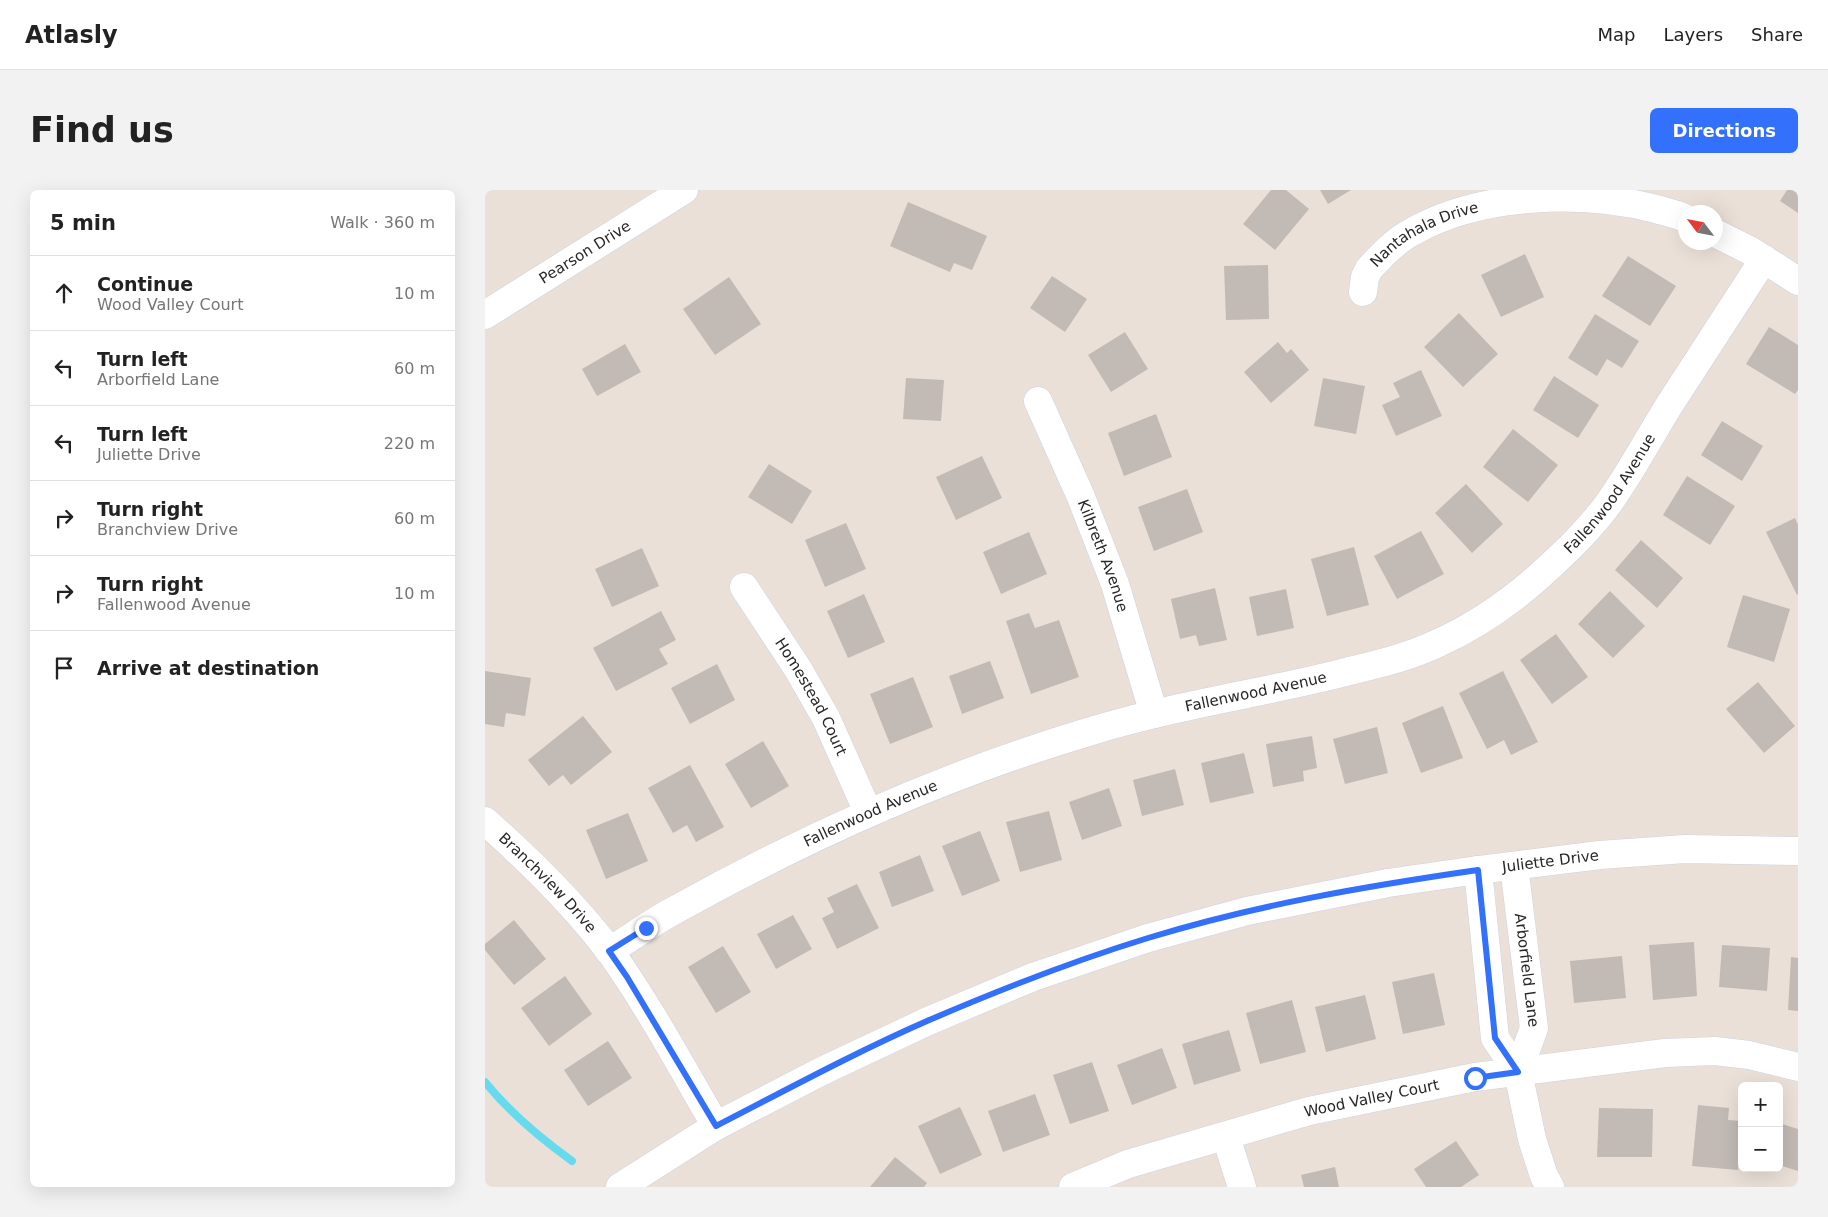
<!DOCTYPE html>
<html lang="en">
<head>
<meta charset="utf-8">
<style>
  body { margin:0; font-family:"DejaVu Sans",sans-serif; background:#f2f2f2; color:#222 }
  .controls { position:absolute; right:15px; bottom:15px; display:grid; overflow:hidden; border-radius:8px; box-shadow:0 5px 20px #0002 }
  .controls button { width:45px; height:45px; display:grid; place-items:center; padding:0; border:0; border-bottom:1px solid #e0e0e0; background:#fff; color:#222; font:25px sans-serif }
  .compass { position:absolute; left:1193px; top:15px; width:45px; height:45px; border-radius:50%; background:#fff; box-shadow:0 5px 20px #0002; rotate:302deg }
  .stop { position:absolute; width:15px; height:15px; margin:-11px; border:4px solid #3370fb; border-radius:50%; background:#fff }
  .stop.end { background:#3370fb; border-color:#fff; box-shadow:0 1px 5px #0008 }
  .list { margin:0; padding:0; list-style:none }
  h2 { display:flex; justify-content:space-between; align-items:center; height:65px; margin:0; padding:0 20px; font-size:21px }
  h2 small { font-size:16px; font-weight:400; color:#767676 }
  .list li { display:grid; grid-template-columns:32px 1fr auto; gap:15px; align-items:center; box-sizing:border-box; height:75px; padding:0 20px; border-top:1px solid #e0e0e0 }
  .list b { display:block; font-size:19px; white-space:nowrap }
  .list p { margin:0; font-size:16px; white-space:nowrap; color:#767676 }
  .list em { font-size:16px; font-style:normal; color:#767676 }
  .icon { flex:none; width:28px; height:28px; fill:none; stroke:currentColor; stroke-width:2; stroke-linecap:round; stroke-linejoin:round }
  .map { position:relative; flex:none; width:1313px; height:997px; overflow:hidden; border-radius:8px }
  header { display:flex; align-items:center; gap:30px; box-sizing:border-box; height:70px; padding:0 25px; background:#fff; border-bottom:1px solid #e0e0e0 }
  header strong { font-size:24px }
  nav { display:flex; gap:28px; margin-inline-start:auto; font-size:18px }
  .intro { display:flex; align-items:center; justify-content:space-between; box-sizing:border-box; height:120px; padding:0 30px }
  h1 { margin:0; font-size:35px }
  .button { padding:12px 22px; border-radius:8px; background:#3370fb; color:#fff; font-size:18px; font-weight:700 }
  main { display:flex; gap:30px; padding:0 30px }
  aside { flex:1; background:#fff; border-radius:8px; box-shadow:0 5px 20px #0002 }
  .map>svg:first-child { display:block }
</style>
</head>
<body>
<header>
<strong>Atlasly</strong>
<nav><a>Map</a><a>Layers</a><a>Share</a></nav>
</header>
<div class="intro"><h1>Find us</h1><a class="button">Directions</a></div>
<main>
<aside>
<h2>5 min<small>Walk · 360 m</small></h2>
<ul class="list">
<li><svg class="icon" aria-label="ahead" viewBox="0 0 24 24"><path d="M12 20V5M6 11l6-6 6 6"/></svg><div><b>Continue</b><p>Wood Valley Court</p></div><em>10 m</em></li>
<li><svg class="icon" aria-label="left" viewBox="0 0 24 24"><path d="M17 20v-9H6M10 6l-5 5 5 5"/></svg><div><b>Turn left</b><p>Arborfield Lane</p></div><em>60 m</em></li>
<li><svg class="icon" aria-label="left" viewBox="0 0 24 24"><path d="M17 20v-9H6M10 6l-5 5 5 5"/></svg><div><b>Turn left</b><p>Juliette Drive</p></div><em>220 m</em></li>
<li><svg class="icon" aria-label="right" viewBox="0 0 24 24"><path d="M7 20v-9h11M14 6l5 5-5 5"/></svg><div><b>Turn right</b><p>Branchview Drive</p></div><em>60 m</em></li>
<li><svg class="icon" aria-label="right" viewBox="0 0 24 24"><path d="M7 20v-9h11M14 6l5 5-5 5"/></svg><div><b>Turn right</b><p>Fallenwood Avenue</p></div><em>10 m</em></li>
<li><svg class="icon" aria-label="arrive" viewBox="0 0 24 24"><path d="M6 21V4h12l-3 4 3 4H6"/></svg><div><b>Arrive at destination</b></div></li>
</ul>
</aside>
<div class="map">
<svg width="1313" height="997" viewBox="0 0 1313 997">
  <rect width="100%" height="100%" fill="#eae0d7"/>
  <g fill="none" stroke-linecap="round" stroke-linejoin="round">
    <path stroke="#68daee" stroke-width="8" d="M 0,892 C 25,923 55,948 87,971"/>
  </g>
  <path fill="#c2bab4" d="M 786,0 L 801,0 L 824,19 L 790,60 L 758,34 Z
    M 835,0 L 866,0 L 843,14 Z
    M 1302,0 L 1313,0 L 1313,23 L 1295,11 Z
    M 423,12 L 502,46 L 487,80 L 469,73 L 465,82 L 405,56 Z
    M 1040,64 L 1059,107 L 1016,127 L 996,85 Z
    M 1143,66 L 1191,96 L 1165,136 L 1117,106 Z
    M 783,75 L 784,129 L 741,130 L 739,76 Z
    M 567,86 L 602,109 L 580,142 L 545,118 Z
    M 244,87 L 276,134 L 230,165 L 198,119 Z
    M 974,123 L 1013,164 L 978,197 L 939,157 Z
    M 1110,124 L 1154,151 L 1137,178 L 1122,169 L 1112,186 L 1083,168 Z
    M 1284,137 L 1313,155 L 1313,200 L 1310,204 L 1261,174 Z
    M 640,142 L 663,179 L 626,202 L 603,165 Z
    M 793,152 L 802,163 L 806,159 L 824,180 L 786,213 L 759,182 Z
    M 140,154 L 156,182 L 112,206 L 97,179 Z
    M 936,180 L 957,226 L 911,246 L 897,215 L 915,207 L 908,193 Z
    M 1069,186 L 1114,215 L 1093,248 L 1048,220 Z
    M 421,188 L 459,190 L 456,231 L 418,229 Z
    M 838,188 L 880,196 L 871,244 L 829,236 Z
    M 671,224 L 687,267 L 639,286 L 623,243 Z
    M 1237,231 L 1278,256 L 1257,291 L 1216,265 Z
    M 1028,239 L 1073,275 L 1043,312 L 998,277 Z
    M 497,266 L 517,308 L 471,330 L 451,287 Z
    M 284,274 L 327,301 L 307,334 L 263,307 Z
    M 1202,286 L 1250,316 L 1225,355 L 1178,325 Z
    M 981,294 L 1018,334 L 987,363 L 950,323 Z
    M 702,299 L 718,342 L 669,361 L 653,317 Z
    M 1310,328 L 1313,335 L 1313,404 L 1312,405 L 1281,342 Z
    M 361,333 L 381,379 L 340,397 L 320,350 Z
    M 936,341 L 959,384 L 912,409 L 889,366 Z
    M 544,342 L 562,384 L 516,404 L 498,362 Z
    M 1156,350 L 1198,388 L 1172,418 L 1130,380 Z
    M 869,357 L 884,415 L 842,426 L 826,369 Z
    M 157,358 L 174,396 L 127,417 L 110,379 Z
    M 730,398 L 742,450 L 714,456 L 711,445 L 695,449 L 686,409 Z
    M 801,399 L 809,438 L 772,446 L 764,407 Z
    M 1125,401 L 1160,436 L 1128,468 L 1093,434 Z
    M 379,404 L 400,452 L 363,468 L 342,421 Z
    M 1258,405 L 1305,419 L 1289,472 L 1242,457 Z
    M 176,421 L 191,450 L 174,459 L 183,474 L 131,501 L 108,458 Z
    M 544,423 L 550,438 L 574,430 L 594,487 L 546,504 L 521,431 Z
    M 1071,444 L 1103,487 L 1067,514 L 1035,470 Z
    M 505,471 L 519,508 L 477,524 L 464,486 Z
    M 232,474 L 250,510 L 205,534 L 186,498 Z
    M 0,481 L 46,488 L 40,526 L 21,523 L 19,537 L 0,534 Z
    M 1018,481 L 1053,552 L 1026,565 L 1019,550 L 1002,559 L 974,503 Z
    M 428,487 L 448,537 L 405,554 L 385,504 Z
    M 1273,492 L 1310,536 L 1279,563 L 1241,519 Z
    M 958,516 L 978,568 L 936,583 L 917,533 Z
    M 98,526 L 127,562 L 86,595 L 78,585 L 64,596 L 43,570 Z
    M 892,537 L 903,583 L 860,594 L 848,549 Z
    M 827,546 L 832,578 L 818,581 L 819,591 L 788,597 L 781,554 Z
    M 278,551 L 304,596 L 266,618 L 240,574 Z
    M 759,563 L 769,603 L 725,613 L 716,573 Z
    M 205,575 L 239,637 L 211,652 L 202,635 L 188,643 L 163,598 Z
    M 690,579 L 699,615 L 657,626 L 648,590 Z
    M 624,598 L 637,636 L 597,650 L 584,612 Z
    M 564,621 L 577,670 L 535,682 L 521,632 Z
    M 143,623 L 163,671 L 121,689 L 101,640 Z
    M 495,641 L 515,691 L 477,706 L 457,656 Z
    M 435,665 L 449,701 L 407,717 L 394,682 Z
    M 372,694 L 394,738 L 352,759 L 337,728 L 349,722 L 342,708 Z
    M 308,725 L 327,759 L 291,779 L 272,744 Z
    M 29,730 L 61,769 L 29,795 L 0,760 L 0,754 Z
    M 1209,752 L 1212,806 L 1168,810 L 1164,755 Z
    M 1237,755 L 1285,758 L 1282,801 L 1234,797 Z
    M 238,756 L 266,802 L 231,823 L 203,777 Z
    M 1137,766 L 1141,808 L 1089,813 L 1085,771 Z
    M 1306,767 L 1313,768 L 1313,821 L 1303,820 Z
    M 949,783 L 960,835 L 918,844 L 907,792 Z
    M 80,786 L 107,824 L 64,856 L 36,818 Z
    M 880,805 L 891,849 L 841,862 L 830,817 Z
    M 807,810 L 821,862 L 775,874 L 761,823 Z
    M 744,840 L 756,881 L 709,895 L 697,854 Z
    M 123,851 L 147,888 L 103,916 L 79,880 Z
    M 677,858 L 692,898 L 647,915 L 632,875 Z
    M 607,872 L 624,921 L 585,934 L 568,885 Z
    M 550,904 L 565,945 L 518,962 L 503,921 Z
    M 1213,915 L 1244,918 L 1243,930 L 1257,931 L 1253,980 L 1207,976 Z
    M 475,917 L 497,965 L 455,984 L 433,936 Z
    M 1114,918 L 1168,919 L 1167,967 L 1112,967 Z
    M 1294,933 L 1313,939 L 1313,981 L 1294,975 Z
    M 971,951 L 994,985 L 976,997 L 941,997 L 929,979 Z
    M 410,967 L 442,993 L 439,997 L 385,997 Z
    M 850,977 L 854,997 L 819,997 L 816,985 Z"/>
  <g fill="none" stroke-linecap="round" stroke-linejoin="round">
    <defs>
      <g id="minor">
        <path d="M 1230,43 L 1266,61 L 1313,91"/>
        <path id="s1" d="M 878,102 L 880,87 L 884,79 C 896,66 911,50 927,42 C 995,3 1097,0 1171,19 C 1181,22 1191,24 1200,28"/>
        <path id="s2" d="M 0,125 L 199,0"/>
        <path id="s3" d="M 553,211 L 596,307 L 630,394 L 669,524"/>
        <path id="s4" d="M 259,397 L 313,479 L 341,528 L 383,622"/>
        <path id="s5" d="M 0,631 C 45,671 90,715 126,763 C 165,818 197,878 231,936"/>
        <path id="s6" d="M 1029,676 L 1049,838 L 1033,882"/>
        <path d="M 993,680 L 1010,848 L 1033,882 L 1047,949 L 1059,986 L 1065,997"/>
        <path id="s7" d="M 124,761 C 146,748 167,732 190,720 C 321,647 459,585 603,542 C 686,516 773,504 857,483 C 889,475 921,468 951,454 C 987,438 1021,415 1051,389 C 1080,363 1111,334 1132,301 C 1150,274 1166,245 1183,217 C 1215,167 1247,118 1279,69"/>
        <path d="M 741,947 L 757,997"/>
        <path id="s8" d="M 135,997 L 231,936 L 337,881 L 441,832 L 548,787 L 663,748 L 762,721 L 903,693 L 993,680 L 1115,665 L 1200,659 L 1313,661"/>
        <path id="s9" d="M 588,997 L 643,974 L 824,921 L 990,887 L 1180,863 L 1230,861 L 1264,865 L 1313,877"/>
      </g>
    </defs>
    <use href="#minor" stroke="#cdd3e0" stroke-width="29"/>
    <use href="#minor" stroke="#fff" stroke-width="28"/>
  </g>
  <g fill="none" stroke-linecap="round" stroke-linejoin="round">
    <path stroke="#3370fb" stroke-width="6" d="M 161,738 L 124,761 L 142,787 L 231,936 C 301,900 371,862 442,831 C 514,800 588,771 663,748 C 770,715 882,696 993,680 L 1010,848 L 1033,882 L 990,888"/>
  </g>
  <g text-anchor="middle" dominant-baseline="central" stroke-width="4" stroke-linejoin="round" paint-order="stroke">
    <g font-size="15" fill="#272727" stroke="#fff">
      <text stroke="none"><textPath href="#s1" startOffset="91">Nantahala Drive</textPath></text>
      <text stroke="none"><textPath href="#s2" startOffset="118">Pearson Drive</textPath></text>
      <text stroke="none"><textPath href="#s7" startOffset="1121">Fallenwood Avenue</textPath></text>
      <text stroke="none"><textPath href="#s3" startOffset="168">Kilbreth Avenue</textPath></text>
      <text stroke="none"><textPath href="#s7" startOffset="701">Fallenwood Avenue</textPath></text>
      <text stroke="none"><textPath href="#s4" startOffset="129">Homestead Court</textPath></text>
      <text stroke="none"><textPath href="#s7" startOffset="296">Fallenwood Avenue</textPath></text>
      <text stroke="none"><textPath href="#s8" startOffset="996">Juliette Drive</textPath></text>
      <text stroke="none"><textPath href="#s5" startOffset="88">Branchview Drive</textPath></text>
      <text stroke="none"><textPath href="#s6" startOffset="105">Arborfield Lane</textPath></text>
      <text stroke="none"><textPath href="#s9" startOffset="312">Wood Valley Court</textPath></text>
    </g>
  </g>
</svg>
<div class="controls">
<button>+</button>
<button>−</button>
</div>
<svg class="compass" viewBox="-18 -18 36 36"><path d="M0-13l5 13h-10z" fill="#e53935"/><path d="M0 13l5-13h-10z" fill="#767676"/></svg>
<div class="stop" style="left:990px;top:888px"></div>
<div class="stop end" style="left:161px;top:738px"></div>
</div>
</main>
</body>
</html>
